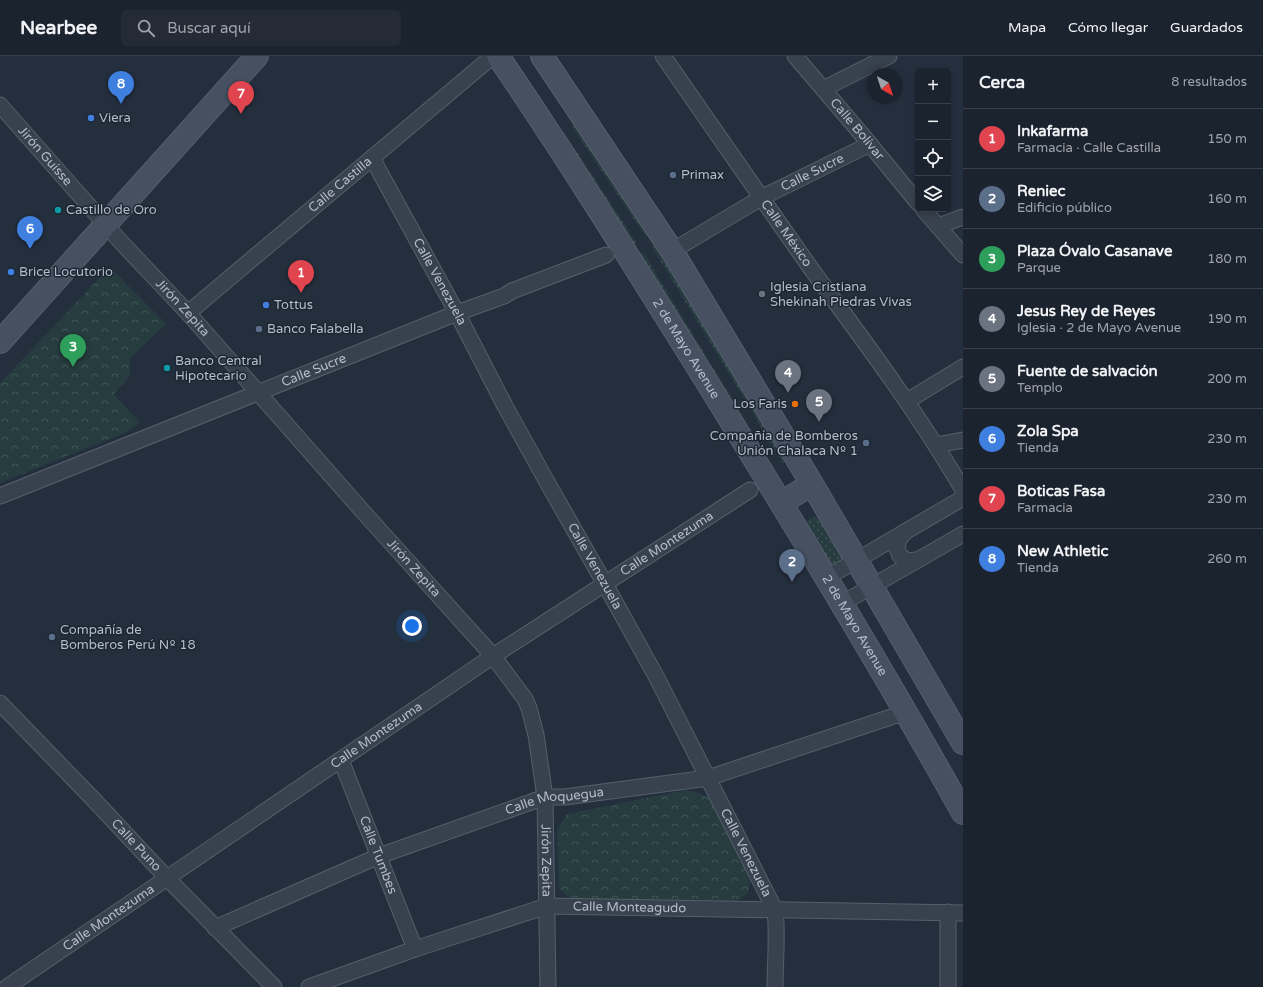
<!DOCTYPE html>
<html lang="es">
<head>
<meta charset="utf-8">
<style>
  body { margin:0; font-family:"Varela Round",sans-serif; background:#242b36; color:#f1f3f6 }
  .controls { position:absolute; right:12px; top:12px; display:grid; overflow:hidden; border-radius:6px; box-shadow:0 2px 6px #0003 }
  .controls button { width:36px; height:36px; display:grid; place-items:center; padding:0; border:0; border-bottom:1px solid #39404a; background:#1b232e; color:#f1f3f6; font:20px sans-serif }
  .compass { position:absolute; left:867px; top:12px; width:36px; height:36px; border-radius:50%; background:#1b232e; box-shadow:0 2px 6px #0003; rotate:141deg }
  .you { position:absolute; left:412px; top:570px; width:14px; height:14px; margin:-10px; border:3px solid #fff; border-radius:50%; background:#1a73e8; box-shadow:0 0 0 6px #1a73e833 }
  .badge { display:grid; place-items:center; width:26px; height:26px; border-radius:50%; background:#ea580c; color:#fff; font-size:13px; font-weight:700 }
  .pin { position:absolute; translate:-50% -33px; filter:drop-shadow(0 1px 2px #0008) }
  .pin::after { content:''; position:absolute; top:21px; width:14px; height:12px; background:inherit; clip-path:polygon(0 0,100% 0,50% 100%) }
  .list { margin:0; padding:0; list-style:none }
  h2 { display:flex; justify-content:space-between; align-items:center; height:52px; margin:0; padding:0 16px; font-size:17px }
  h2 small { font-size:13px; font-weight:400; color:#a0a4aa }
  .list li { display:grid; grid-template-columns:26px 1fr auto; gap:12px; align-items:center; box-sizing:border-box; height:60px; padding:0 16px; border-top:1px solid #39404a }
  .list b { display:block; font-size:15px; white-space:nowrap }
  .list p { margin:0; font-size:13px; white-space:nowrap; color:#a0a4aa }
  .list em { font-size:13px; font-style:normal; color:#a0a4aa }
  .icon { flex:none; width:22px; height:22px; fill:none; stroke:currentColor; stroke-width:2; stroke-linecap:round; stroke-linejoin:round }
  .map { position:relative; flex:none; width:963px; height:931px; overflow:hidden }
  header { display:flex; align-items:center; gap:24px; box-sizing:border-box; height:56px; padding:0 20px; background:#1b232e; border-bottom:1px solid #39404a }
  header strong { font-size:19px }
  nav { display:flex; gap:22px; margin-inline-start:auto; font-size:14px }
  .search { width:280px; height:36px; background:#242b36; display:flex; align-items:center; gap:10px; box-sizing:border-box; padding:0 14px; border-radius:6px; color:#a0a4aa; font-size:15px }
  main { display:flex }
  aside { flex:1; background:#1b232e }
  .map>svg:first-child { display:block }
</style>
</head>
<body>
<header>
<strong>Nearbee</strong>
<div class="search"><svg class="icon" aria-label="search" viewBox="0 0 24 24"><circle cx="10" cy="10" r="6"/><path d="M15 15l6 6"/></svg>Buscar aquí</div>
<nav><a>Mapa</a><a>Cómo llegar</a><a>Guardados</a></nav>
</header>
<main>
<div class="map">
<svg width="963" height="931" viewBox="0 0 963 931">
  <defs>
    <pattern id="grass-dots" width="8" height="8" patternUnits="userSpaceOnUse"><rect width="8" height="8" fill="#263c3f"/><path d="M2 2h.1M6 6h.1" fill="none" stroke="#435659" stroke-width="1.8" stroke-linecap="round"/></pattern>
    <pattern id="park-crowns" width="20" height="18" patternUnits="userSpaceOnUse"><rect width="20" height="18" fill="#263c3f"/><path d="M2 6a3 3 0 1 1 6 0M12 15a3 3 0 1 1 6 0" fill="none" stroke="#435659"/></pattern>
  </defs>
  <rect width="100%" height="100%" fill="#242f3e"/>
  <path fill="url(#grass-dots)" d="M 577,68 L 650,179 L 646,181 L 572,71 Z
    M 564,76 L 637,187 L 633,190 L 560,78 Z
    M 656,188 L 787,405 L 783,407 L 652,191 Z
    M 643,196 L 774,412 L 770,415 L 639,198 Z
    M 817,461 L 822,464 L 842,498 L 842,503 L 838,510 L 831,509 L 805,466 L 811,462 Z"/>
  <path fill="url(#park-crowns)" d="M 110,211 L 166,268 L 130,302 L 130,320 L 114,338 L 140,367 L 127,376 L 0,427 L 0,327 Z
    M 686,734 L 699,737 L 709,742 L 751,823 L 748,837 L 735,847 L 570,842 L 559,833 L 557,774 L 567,758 Z"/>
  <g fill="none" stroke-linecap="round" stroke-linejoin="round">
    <defs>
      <g id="street">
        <path id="s1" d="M 663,0 C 713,72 762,143 812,214 C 865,286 918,357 963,434"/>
        <path id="s2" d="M 795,0 L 864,81 L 918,147"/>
        <path d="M 823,33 L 889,0"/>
        <path id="s3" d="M 0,49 L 120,185 L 188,257 L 366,459 L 493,600 L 525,643 L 529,652 L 536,679 L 545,741 L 548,931"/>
        <path id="s4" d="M 372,102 L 457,257 L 505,350 L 547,426 L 605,528 L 657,622 L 775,854 C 778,880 775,905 775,931"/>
        <path d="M 923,153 L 963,199"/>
        <path d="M 938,170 L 963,161"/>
        <path id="s5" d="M 672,195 L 761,142 L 870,88"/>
        <path id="s6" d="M 188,257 L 493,0"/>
        <path d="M 907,345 L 963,311"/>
        <path d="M 936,389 L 963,384"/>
        <path id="s7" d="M 0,440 L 457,257 L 504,240 L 512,235 L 606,199"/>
        <path d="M 905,476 L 899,483 L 897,492 L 900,500 L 908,505 L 917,504"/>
        <path d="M 826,522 L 963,442"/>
        <path d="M 841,548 L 963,478"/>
        <path id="s8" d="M 0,647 L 94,744 L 167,822 L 274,931"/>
        <path id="s9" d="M 341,704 L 415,893"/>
        <path id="s10" d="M 215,872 L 379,800 L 545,741 L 565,741 L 708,722 L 906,656"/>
        <path id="s11" d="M 7,931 L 493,600 L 750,434"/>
        <path id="s12" d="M 309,931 L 415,893 L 547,850 L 963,857"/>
        <path d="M 948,931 L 948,856"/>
      </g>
      <g id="secondary">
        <path id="s13" d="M 498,0 C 570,106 637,214 705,323 C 793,466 881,610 963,757"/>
        <path d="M 542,0 L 672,195 L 812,428 L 963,687"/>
        <path d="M 0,286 L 257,0"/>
        <path d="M 781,447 L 812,428"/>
      </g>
    </defs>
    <use href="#street" stroke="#565f6c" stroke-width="17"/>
    <use href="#secondary" stroke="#565f6c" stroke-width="24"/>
    <use href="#street" stroke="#38414e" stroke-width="15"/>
    <use href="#secondary" stroke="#465061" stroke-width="22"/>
  </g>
  <g fill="#3f7fe0" stroke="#1d2633" stroke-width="1.5">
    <circle cx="91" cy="62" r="4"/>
    <circle cx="11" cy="216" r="4"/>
    <circle cx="266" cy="249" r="4"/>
  </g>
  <g fill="#5c6f8a" stroke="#1d2633" stroke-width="1.5">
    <circle cx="673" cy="119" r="4"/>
    <circle cx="259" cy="273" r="4"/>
    <circle cx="866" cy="387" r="4"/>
    <circle cx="52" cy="581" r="4"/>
  </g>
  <g fill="#0f9aa8" stroke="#1d2633" stroke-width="1.5">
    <circle cx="58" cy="154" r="4"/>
    <circle cx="167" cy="312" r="4"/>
  </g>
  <circle fill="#6b7280" stroke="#1d2633" stroke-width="1.5" cx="762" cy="238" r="4"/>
  <circle fill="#e8710a" stroke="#1d2633" stroke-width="1.5" cx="795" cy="348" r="4"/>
  <g text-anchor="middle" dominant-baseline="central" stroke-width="3" stroke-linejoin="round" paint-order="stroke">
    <g font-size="13" fill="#b4bcc9" stroke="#1d2633" text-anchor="start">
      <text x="99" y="62">Viera</text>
      <text x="681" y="119">Primax</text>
      <text x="66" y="154">Castillo de Oro</text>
      <text x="19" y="216">Brice Locutorio</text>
      <text x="770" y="231">Iglesia Cristiana<tspan x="770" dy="15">Shekinah Piedras Vivas</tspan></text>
      <text x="274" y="249">Tottus</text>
      <text x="267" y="273">Banco Falabella</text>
      <text x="175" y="305">Banco Central<tspan x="175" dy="15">Hipotecario</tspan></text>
      <text x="787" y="348" text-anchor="end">Los Faris</text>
      <text x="858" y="380" text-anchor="end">Compañía de Bomberos<tspan x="858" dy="15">Unión Chalaca Nº 1</tspan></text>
      <text x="60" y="574">Compañía de<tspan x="60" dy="15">Bomberos Perú Nº 18</tspan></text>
    </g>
    <g font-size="13" fill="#b4bcc9" stroke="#1d2633">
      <text stroke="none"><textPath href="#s2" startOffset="96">Calle Bolívar</textPath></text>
      <text stroke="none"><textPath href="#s3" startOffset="68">Jirón Guisse</textPath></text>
      <text stroke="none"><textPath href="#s5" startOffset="161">Calle Sucre</textPath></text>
      <text stroke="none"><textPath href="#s6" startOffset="199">Calle Castilla</textPath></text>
      <text stroke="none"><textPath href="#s1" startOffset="216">Calle México</textPath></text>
      <text stroke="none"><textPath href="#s4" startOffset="141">Calle Venezuela</textPath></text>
      <text stroke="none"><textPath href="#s3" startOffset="273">Jirón Zepita</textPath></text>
      <text stroke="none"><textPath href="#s13" startOffset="348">2 de Mayo Avenue</textPath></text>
      <text stroke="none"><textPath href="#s7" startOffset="338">Calle Sucre</textPath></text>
      <text stroke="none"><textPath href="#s11" startOffset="795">Calle Montezuma</textPath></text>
      <text stroke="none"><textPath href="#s4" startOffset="465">Calle Venezuela</textPath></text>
      <text stroke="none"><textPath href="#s3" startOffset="621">Jirón Zepita</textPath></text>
      <text stroke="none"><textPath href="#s13" startOffset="672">2 de Mayo Avenue</textPath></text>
      <text stroke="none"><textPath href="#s11" startOffset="447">Calle Montezuma</textPath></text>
      <text stroke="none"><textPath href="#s10" startOffset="364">Calle Moquegua</textPath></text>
      <text stroke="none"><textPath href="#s8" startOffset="197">Calle Puno</textPath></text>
      <text stroke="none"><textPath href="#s4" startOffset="789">Calle Venezuela</textPath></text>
      <text stroke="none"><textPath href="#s9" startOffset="102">Calle Tumbes</textPath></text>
      <text stroke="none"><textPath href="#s3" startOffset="957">Jirón Zepita</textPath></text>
      <text stroke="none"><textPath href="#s12" startOffset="334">Calle Monteagudo</textPath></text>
      <text stroke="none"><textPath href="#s11" startOffset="123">Calle Montezuma</textPath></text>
    </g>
  </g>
</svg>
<div class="controls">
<button>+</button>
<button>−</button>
<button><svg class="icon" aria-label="locate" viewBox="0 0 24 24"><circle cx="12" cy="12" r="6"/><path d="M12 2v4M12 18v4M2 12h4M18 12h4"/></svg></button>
<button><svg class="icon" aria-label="layers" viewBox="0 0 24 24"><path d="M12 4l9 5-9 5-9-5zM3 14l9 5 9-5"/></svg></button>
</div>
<svg class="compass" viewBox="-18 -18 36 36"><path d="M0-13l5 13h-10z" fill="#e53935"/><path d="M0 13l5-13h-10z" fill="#a0a4aa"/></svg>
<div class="you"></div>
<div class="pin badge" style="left:301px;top:237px;background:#e0444e">1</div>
<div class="pin badge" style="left:792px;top:526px;background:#5c6f8a">2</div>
<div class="pin badge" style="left:73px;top:311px;background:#2e9e5b">3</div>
<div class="pin badge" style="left:788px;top:337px;background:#6b7280">4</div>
<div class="pin badge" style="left:819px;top:366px;background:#6b7280">5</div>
<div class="pin badge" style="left:30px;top:193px;background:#3f7fe0">6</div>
<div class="pin badge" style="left:241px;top:58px;background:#e0444e">7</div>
<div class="pin badge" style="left:121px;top:48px;background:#3f7fe0">8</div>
</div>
<aside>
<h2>Cerca<small>8 resultados</small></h2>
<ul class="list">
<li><span class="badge" style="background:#e0444e">1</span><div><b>Inkafarma</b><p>Farmacia · Calle Castilla</p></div><em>150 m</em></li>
<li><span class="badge" style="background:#5c6f8a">2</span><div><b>Reniec</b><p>Edificio público</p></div><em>160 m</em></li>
<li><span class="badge" style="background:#2e9e5b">3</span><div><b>Plaza Óvalo Casanave</b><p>Parque</p></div><em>180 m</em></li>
<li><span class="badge" style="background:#6b7280">4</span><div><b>Jesus Rey de Reyes</b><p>Iglesia · 2 de Mayo Avenue</p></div><em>190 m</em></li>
<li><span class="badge" style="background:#6b7280">5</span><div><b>Fuente de salvación</b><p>Templo</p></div><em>200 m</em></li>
<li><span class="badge" style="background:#3f7fe0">6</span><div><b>Zola Spa</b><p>Tienda</p></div><em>230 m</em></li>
<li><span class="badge" style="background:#e0444e">7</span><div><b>Boticas Fasa</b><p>Farmacia</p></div><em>230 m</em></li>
<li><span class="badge" style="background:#3f7fe0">8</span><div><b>New Athletic</b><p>Tienda</p></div><em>260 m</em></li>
</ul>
</aside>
</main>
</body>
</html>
